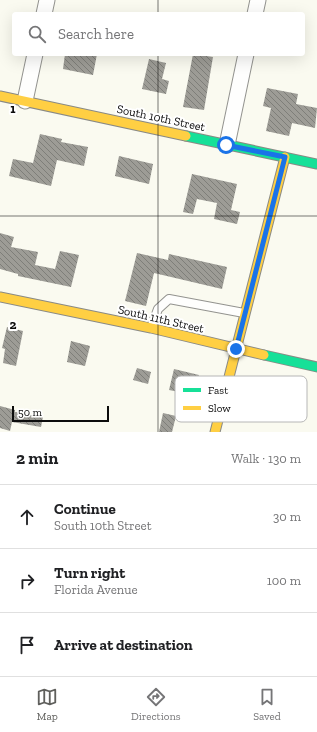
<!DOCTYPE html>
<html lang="en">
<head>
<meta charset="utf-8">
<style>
  body { margin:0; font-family:"Zilla Slab",serif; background:#f6f6f6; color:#202124 }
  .scale { position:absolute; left:12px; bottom:10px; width:97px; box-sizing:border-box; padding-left:4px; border:2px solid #0c0c0c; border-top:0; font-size:11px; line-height:14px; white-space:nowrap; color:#0c0c0c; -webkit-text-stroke:3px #fff; paint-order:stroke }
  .stop { position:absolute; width:12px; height:12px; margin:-9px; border:3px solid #1a73e8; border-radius:50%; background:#fff }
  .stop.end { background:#1a73e8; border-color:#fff; box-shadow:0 1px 4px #0008 }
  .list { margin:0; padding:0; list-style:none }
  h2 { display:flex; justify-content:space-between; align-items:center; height:52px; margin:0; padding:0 16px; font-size:17px }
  h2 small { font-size:13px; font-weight:400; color:#757577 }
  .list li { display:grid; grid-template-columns:26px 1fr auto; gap:12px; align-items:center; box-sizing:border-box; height:64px; padding:0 16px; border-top:1px solid #e0e0e0 }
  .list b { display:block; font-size:15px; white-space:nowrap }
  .list p { margin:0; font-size:13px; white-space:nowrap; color:#757577 }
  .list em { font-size:13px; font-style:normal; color:#757577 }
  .icon { flex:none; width:22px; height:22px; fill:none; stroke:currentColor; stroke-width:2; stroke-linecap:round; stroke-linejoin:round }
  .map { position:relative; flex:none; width:317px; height:432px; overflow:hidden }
  .search { position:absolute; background:#fff; box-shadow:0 4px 16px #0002; left:12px; right:12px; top:12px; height:44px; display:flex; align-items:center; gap:10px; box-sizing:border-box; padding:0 14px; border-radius:4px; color:#757577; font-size:15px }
  .sheet { height:244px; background:#fff }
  nav { display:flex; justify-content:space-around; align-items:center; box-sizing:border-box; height:56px; border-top:1px solid #e0e0e0; background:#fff; font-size:11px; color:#757577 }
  nav a { display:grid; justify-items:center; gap:2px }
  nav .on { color:#5f5f5c }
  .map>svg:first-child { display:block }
</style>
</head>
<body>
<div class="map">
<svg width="317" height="432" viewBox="0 0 317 432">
  <defs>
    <pattern id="building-back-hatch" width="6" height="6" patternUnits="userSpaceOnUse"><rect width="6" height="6" fill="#9d9c96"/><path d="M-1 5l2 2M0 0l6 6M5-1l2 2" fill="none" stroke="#7e7e79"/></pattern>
  </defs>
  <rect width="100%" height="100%" fill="#fafaf0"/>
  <path fill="url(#building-back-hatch)" d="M 65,54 L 97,54 L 93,75 L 63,69 Z
    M 193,54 L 213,57 L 204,110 L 183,107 Z
    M 149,59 L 166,63 L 162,79 L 169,81 L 166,94 L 142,89 Z
    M 267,88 L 298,94 L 296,104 L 317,108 L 315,128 L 292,123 L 289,136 L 266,131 L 271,108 L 263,106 Z
    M 40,134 L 62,139 L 61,142 L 88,147 L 84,166 L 57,160 L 51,186 L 9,176 L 13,159 L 33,163 Z
    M 119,156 L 153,164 L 149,184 L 115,176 Z
    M 192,174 L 237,184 L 231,210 L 240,212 L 237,224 L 214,219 L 217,203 L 197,199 L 193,214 L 183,212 Z
    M 0,233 L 14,237 L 11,247 L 38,252 L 35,265 L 55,269 L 60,251 L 79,255 L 71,287 L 18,276 L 18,274 L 0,269 Z
    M 137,253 L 168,260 L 169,254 L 227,267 L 222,289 L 154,273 L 146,306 L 125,301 Z
    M 7,327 L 23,331 L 16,366 L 3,363 L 5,349 L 2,348 Z
    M 71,341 L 90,346 L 85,366 L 67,362 Z
    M 137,368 L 151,372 L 148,384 L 133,380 Z
    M 174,369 L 199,375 L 194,395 L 169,390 Z
    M 0,406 L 15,410 L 15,412 L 43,417 L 41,427 L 12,422 L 10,431 L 0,428 Z
    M 163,413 L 176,416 L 172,432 L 159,432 Z"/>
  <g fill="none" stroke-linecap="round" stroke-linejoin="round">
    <defs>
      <path id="lane" d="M 151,328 L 158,309 L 169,299 L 244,313"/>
      <path id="street" d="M 44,14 L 47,0
        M 255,14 L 258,0
        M 25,101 L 35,54
        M 227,145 L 246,54"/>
      <path id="fast" d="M 186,136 L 317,164
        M 264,355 L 317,367"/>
      <path id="slow" d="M 0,96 L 186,136
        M 0,297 L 151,328 L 264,355
        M 215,432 L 285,157"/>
    </defs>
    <use href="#lane" stroke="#93938f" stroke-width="10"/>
    <use href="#street" stroke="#93938f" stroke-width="17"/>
    <use href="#fast" stroke="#8a8a85" stroke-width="11"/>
    <use href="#slow" stroke="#8a8a85" stroke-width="11"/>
    <use href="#lane" stroke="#fefefd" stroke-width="8"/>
    <use href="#street" stroke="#fefefd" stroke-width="15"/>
    <use href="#fast" stroke="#16e098" stroke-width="9"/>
    <use href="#slow" stroke="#ffcf43" stroke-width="9"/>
  </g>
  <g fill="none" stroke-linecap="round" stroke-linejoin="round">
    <path stroke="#1a73e8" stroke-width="5" d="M 226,145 L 285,157 L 236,349"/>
  </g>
  <path fill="none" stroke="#0c0c0c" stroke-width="1" stroke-opacity="0.55" d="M 158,0 L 158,14M 158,54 L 158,432M 0,216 L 317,216"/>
  <g text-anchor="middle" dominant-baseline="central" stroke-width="4" stroke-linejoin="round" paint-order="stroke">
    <g font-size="12" fill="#0c0c0c" stroke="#fff">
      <text transform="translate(161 118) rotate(12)">South 10th Street</text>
      <text transform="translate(161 319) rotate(13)">South 11th Street</text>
    </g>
  </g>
  <rect x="175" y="376" width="132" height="46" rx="6" fill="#fff" stroke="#b6b6b6" stroke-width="1"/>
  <rect x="183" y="388" width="18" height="4" fill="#16e098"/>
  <rect x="183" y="406" width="18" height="4" fill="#ffcf43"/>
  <g font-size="11" fill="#0c0c0c">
    <text x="208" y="394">Fast</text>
    <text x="208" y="412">Slow</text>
  </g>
  <g font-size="13" text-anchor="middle" font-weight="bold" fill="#0c0c0c" stroke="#fff" stroke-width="4" stroke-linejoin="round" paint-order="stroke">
    <text x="13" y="113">1</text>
    <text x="13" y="329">2</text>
  </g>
</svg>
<div class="scale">50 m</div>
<div class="stop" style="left:226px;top:145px"></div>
<div class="stop end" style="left:236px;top:349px"></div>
<div class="search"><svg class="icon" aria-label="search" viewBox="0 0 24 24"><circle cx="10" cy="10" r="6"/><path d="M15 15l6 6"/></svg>Search here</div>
</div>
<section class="sheet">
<h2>2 min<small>Walk · 130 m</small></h2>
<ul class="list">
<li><svg class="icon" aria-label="ahead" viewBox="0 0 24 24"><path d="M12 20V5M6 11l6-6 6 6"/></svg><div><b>Continue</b><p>South 10th Street</p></div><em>30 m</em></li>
<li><svg class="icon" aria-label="right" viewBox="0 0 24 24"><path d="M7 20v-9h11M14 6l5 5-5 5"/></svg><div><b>Turn right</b><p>Florida Avenue</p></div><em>100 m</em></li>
<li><svg class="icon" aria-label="arrive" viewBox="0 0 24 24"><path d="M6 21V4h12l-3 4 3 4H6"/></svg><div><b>Arrive at destination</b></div></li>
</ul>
</section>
<nav>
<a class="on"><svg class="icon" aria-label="map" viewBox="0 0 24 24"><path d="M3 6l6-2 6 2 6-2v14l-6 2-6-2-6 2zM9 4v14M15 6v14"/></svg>Map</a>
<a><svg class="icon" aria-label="directions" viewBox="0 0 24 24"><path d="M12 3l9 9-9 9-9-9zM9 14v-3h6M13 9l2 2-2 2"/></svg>Directions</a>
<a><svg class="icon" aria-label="saved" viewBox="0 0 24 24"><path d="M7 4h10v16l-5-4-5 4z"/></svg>Saved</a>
</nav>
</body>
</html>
